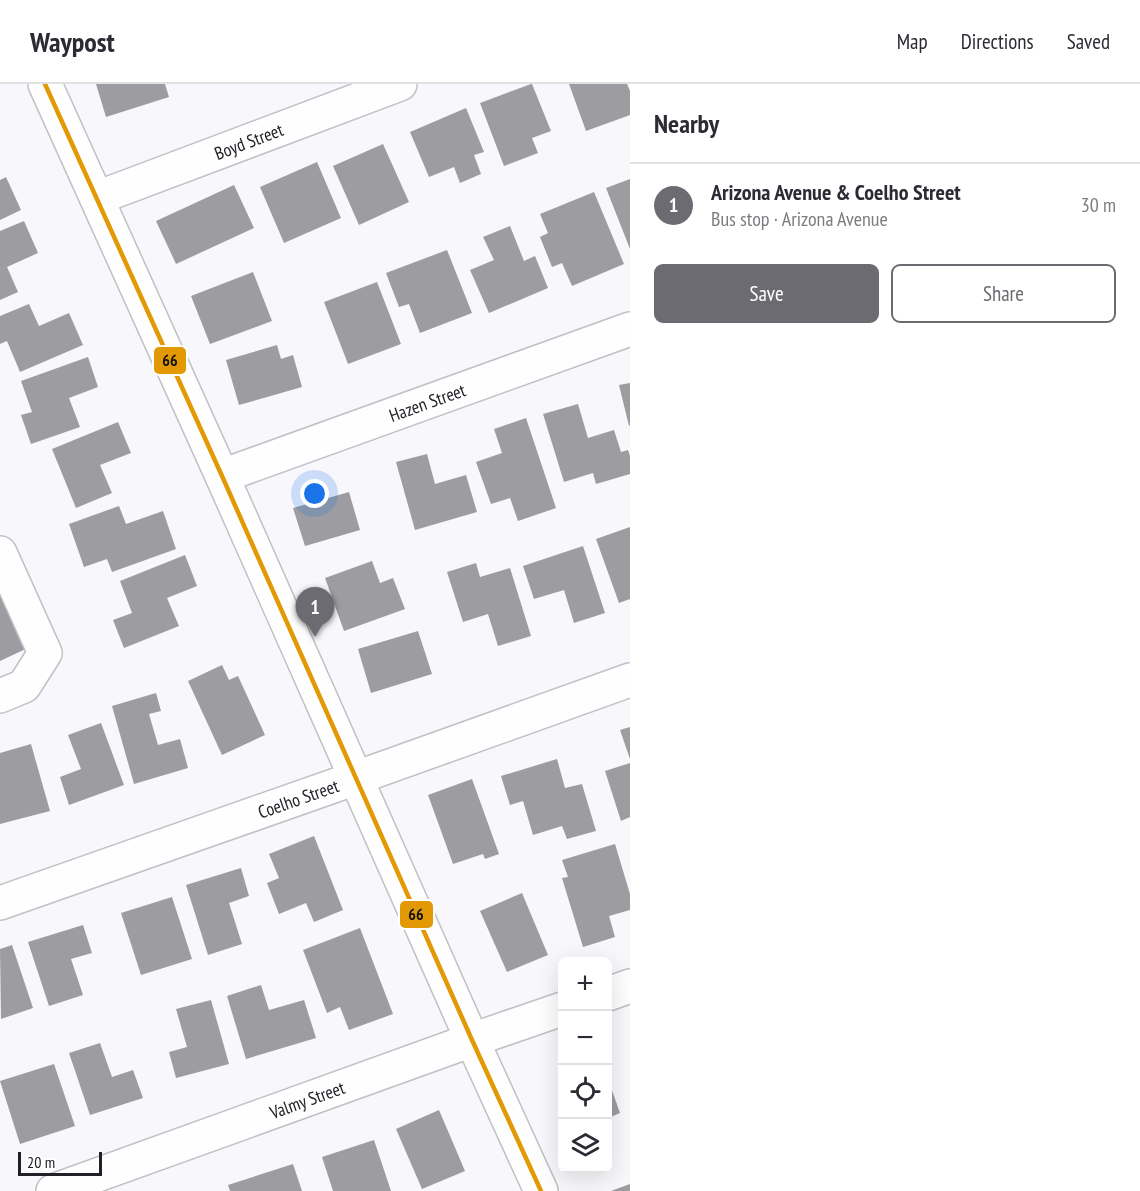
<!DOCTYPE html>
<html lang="en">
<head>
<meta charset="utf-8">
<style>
  body { margin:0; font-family:"PT Sans Narrow",sans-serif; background:#f7f7f7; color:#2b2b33 }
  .controls { position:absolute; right:18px; bottom:18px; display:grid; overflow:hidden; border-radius:9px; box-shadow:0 6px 24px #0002 }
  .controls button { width:54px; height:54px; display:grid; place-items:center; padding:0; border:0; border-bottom:2px solid #e1e1e2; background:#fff; color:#2b2b33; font:30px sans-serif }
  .scale { position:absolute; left:18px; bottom:15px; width:84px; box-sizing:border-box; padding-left:6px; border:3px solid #212026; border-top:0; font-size:16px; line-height:21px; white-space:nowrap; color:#212026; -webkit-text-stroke:4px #fff; paint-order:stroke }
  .you { position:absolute; left:315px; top:410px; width:21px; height:21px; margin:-15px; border:4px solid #fff; border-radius:50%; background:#1a73e8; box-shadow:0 0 0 9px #1a73e833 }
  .badge { display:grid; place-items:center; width:39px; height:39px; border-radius:50%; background:#6c6b71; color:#fff; font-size:20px; font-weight:700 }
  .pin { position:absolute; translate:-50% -50px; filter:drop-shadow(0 2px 3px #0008) }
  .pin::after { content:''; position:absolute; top:32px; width:21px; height:18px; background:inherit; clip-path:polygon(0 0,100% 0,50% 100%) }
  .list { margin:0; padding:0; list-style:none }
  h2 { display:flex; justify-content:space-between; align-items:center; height:78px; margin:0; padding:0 24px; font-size:26px }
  h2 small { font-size:20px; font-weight:400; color:#7c7c81 }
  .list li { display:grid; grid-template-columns:39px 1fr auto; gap:18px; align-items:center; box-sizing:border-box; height:84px; padding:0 24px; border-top:2px solid #e1e1e2 }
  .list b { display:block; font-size:22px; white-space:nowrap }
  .list p { margin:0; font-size:20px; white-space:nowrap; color:#7c7c81 }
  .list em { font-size:20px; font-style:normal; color:#7c7c81 }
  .actions { display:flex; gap:12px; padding:18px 24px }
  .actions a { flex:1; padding:14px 0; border:2px solid #6c6b71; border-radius:9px; text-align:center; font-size:21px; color:#6c6b71 }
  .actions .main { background:#6c6b71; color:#fff }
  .icon { flex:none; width:33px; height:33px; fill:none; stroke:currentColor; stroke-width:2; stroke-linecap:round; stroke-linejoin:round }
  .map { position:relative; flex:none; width:630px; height:1107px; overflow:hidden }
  header { display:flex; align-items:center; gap:36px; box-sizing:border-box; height:84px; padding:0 30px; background:#fff; border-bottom:2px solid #e1e1e2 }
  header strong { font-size:28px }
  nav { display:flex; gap:33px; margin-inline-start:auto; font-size:21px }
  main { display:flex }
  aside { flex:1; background:#fff }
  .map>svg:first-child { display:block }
</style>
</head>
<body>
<header>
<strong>Waypost</strong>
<nav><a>Map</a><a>Directions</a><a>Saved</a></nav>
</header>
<main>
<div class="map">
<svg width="630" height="1107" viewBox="0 0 630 1107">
  <rect width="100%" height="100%" fill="#f7f7fc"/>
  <path fill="#9d9ca1" d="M 96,0 L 165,0 L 169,13 L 106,33 Z
    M 531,0 L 532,0 L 551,47 L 532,54 L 538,69 L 504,82 L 480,19 Z
    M 569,0 L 627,0 L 630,7 L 630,31 L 586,47 Z
    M 466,24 L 484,68 L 474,71 L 481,90 L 460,99 L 454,83 L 429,93 L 410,48 Z
    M 383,60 L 409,118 L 359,141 L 333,82 Z
    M 317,78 L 341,134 L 284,159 L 260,103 Z
    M 6,93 L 21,126 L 0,136 L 0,96 Z
    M 630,95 L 630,165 L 606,104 Z
    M 234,101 L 254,144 L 176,180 L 156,137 Z
    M 594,108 L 624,180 L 572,202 L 562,179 L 552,183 L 540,153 L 548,149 L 540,130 Z
    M 24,137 L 38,169 L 7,183 L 18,208 L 0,216 L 0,147 Z
    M 510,142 L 524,177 L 535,172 L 548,204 L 489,229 L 470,186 L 494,176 L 483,153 Z
    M 447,166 L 472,229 L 420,249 L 409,220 L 399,223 L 386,189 Z
    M 253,188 L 272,237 L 210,260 L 191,212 Z
    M 377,198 L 401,260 L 348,280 L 324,218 Z
    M 29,220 L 39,242 L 69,229 L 83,261 L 20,288 L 7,257 L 0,260 L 0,232 Z
    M 277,261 L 281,275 L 293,271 L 302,303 L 239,321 L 226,276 Z
    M 88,273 L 98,303 L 69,314 L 80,343 L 31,360 L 21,331 L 32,328 L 21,297 Z
    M 630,299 L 630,341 L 629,342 L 619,301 Z
    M 578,320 L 588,354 L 614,346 L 621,368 L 628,366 L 630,372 L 630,390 L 596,400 L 593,389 L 564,398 L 543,330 Z
    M 526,334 L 556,424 L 518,437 L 510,414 L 491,420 L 476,378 L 502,369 L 494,345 Z
    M 118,338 L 131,369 L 100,381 L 112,409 L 76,424 L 52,365 Z
    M 427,370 L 435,400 L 466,391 L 477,428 L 415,446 L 396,378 Z
    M 349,408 L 360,446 L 305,462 L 293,424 Z
    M 119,422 L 126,440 L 163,427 L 176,465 L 112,488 L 107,475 L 84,483 L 69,440 Z
    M 630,443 L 630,515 L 619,519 L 596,455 Z
    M 583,462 L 605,529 L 574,539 L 564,506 L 534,515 L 523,482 Z
    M 185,471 L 197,502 L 167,514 L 179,542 L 124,564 L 113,536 L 132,529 L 120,497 Z
    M 372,477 L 380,499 L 393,494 L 405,525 L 344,547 L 325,494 Z
    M 476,479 L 480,493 L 510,484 L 531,552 L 498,562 L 488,530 L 463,538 L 447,488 Z
    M 0,499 L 30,563 L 0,577 Z
    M 418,547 L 432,590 L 371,609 L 358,565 Z
    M 222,581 L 229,596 L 238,592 L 265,651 L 222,671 L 188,597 Z
    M 156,609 L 161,627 L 149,630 L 158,661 L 180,655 L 188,684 L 134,700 L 112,622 Z
    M 101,639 L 124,701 L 69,721 L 60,693 L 81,685 L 68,651 Z
    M 630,643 L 630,675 L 620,646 Z
    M 31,660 L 50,727 L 0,740 L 0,669 Z
    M 557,675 L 565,704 L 582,700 L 596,747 L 567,755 L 562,742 L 533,751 L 523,717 L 510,721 L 501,692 Z
    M 630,679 L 630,733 L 621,737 L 605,687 Z
    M 472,695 L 499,770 L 485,775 L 483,770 L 453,780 L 428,711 Z
    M 314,752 L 343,826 L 314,838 L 306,819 L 279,830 L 267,799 L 279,794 L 269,770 Z
    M 615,760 L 630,810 L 630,826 L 609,832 L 615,853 L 583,863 L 562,794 L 568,793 L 562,776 Z
    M 241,784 L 249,812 L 229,819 L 242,860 L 208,871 L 186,801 Z
    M 522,809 L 548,871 L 507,888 L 480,827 Z
    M 172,813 L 192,875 L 141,891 L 121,829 Z
    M 83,841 L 92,869 L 71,875 L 83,911 L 49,922 L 28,858 Z
    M 360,844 L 393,930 L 349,946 L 340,923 L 327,929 L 303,866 Z
    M 12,861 L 33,924 L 1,935 L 0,865 Z
    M 261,901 L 269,926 L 304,916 L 316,954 L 246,975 L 227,912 Z
    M 211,916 L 229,980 L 176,994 L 169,968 L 187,963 L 176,925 Z
    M 100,959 L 112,993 L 133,986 L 143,1014 L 90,1031 L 69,969 Z
    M 54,980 L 75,1042 L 20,1060 L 0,997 Z
    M 608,995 L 620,1029 L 608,1034 Z
    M 439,1026 L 465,1087 L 422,1105 L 396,1045 Z
    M 374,1056 L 391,1107 L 333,1107 L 322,1073 Z
    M 293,1080 L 302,1107 L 230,1107 L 228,1101 Z
    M 630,1100 L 630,1107 L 611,1107 Z"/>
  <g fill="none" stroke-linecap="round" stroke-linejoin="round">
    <defs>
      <g id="minor">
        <path d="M 45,0 L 222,392 L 472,956 L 541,1107"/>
        <path id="s1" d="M 97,114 L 400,0"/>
        <path id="s2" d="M 222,392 L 630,245"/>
        <path d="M 0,469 L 45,569 L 24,602 L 0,612"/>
        <path id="s3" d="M 0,819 L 356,694 L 630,596"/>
        <path d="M 608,910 L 630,902"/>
        <path id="s4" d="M 53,1107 L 472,956 L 562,925"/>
      </g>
    </defs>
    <use href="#minor" stroke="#c1c0c6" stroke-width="36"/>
    <use href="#minor" stroke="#fefeff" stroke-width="33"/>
    <defs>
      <path id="bus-1" d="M 45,0 L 222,392 L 472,956 L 541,1107"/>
    </defs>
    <use href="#bus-1" stroke="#fff" stroke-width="9"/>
    <use href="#bus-1" stroke="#e29904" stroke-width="4.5"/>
  </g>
  <g text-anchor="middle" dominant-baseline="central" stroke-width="6" stroke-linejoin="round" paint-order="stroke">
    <g font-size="18" fill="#212026" stroke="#fff">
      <text stroke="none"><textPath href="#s1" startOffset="162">Boyd Street</textPath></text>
      <text stroke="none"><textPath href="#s2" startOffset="218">Hazen Street</textPath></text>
      <text stroke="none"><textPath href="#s3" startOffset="316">Coelho Street</textPath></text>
      <text stroke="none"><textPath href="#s4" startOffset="270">Valmy Street</textPath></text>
    </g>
  </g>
  <g stroke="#fff" stroke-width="2">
    <rect x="153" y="262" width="34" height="29" rx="6" fill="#e29904"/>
    <rect x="399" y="816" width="35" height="29" rx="6" fill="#e29904"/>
  </g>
  <g font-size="16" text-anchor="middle" font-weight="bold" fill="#111">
    <text x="170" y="282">66</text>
    <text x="416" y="836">66</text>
  </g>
</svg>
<div class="controls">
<button>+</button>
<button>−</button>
<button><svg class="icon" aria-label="locate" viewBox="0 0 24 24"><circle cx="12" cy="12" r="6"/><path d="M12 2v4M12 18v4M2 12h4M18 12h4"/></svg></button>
<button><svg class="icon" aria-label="layers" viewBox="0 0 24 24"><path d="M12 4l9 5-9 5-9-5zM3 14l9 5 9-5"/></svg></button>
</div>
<div class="scale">20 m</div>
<div class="you"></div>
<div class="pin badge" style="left:315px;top:553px">1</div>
</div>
<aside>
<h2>Nearby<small></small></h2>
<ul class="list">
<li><span class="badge">1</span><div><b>Arizona Avenue &amp; Coelho Street</b><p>Bus stop · Arizona Avenue</p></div><em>30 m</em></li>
</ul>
<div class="actions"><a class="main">Save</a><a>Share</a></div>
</aside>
</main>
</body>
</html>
